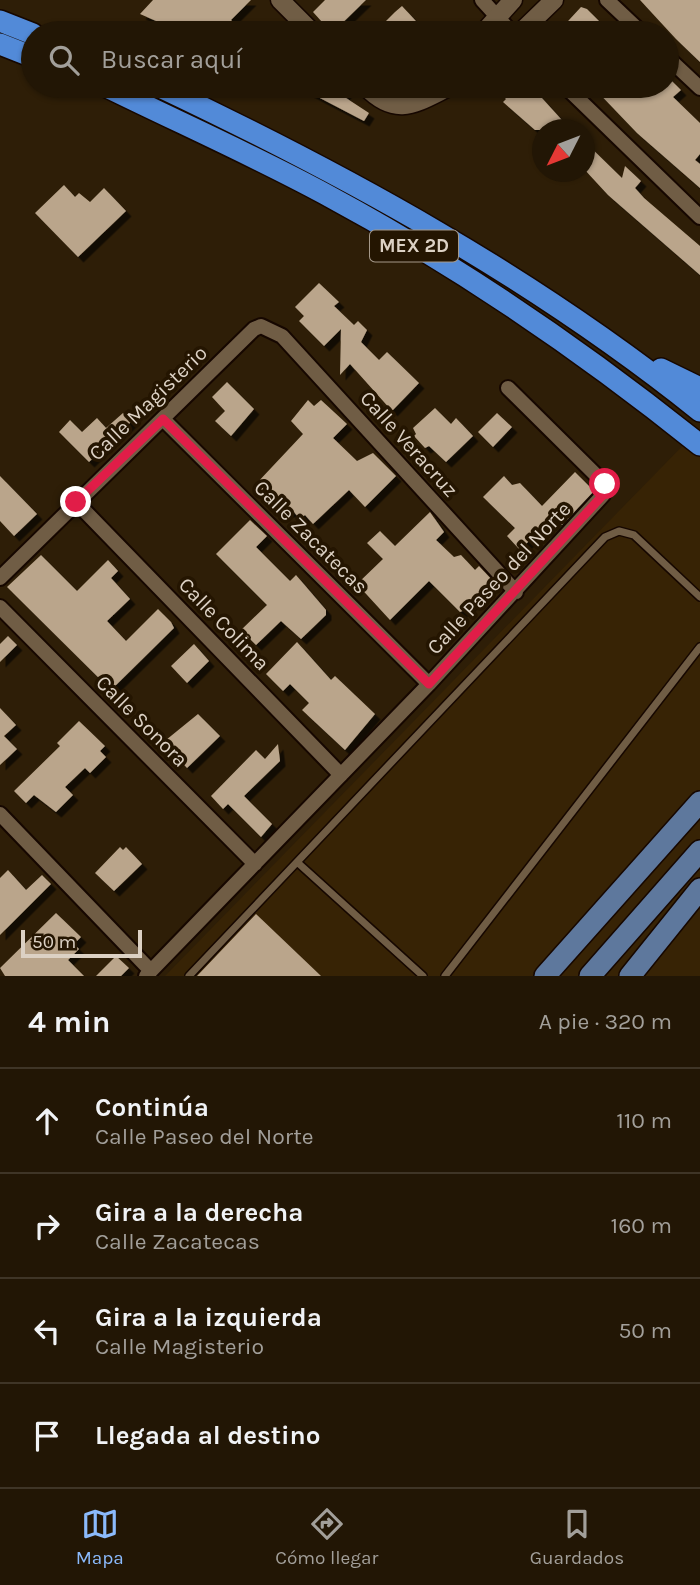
<!DOCTYPE html>
<html lang="es">
<head>
<meta charset="utf-8">
<style>
  body { margin:0; font-family:Karla,sans-serif; background:#2a1f0f; color:#f1f3f6 }
  .compass { position:absolute; left:532px; top:119px; width:63px; height:63px; border-radius:50%; background:#221605; box-shadow:0 2px 5px #0004; rotate:228deg }
  .scale { position:absolute; left:21px; bottom:18px; width:121px; box-sizing:border-box; padding-left:7px; border:4px solid #dcd1c4; border-top:0; font-size:19px; line-height:24px; white-space:nowrap; color:#dcd1c4; -webkit-text-stroke:5px #241501; paint-order:stroke }
  .stop { position:absolute; width:21px; height:21px; margin:-16px; border:5px solid #e11d48; border-radius:50%; background:#fff }
  .stop.end { background:#e11d48; border-color:#fff; box-shadow:0 2px 7px #0008 }
  .list { margin:0; padding:0; list-style:none }
  h2 { display:flex; justify-content:space-between; align-items:center; height:91px; margin:0; padding:0 28px; font-size:30px }
  h2 small { font-size:23px; font-weight:400; color:#a29f9a }
  .list li { display:grid; grid-template-columns:46px 1fr auto; gap:21px; align-items:center; box-sizing:border-box; height:105px; padding:0 28px; border-top:2px solid #3f3527 }
  .list b { display:block; font-size:26px; white-space:nowrap }
  .list p { margin:0; font-size:23px; white-space:nowrap; color:#a29f9a }
  .list em { font-size:23px; font-style:normal; color:#a29f9a }
  .icon { flex:none; width:38px; height:38px; fill:none; stroke:currentColor; stroke-width:2; stroke-linecap:round; stroke-linejoin:round }
  .map { position:relative; flex:none; width:700px; height:976px; overflow:hidden }
  .search { position:absolute; background:#221605; box-shadow:0 2px 5px #0004; left:21px; right:21px; top:21px; height:77px; display:flex; align-items:center; gap:18px; box-sizing:border-box; padding:0 24px; border-radius:38px; color:#a29f9a; font-size:26px }
  .sheet { height:511px; background:#221605 }
  nav { display:flex; justify-content:space-around; align-items:center; box-sizing:border-box; height:98px; border-top:2px solid #3f3527; background:#221605; font-size:19px; color:#a29f9a }
  nav a { display:grid; justify-items:center; gap:4px }
  nav .on { color:#8bbafc }
  .map>svg:first-child { display:block }
</style>
</head>
<body>
<div class="map">
<svg width="700" height="976" viewBox="0 0 700 976">
  <defs>
    <filter id="shadow"><feDropShadow dx="5.5" dy="5.5" stdDeviation="0" flood-color="#0009"/></filter>
  </defs>
  <rect width="100%" height="100%" fill="#2e1e07"/>
  <path fill="#372305" d="M 700,428 L 700,976 L 165,976 Z"/>
  <path fill="#baa58b" filter="url(#shadow)" d="M 153,0 L 251,0 L 231,20 L 243,33 L 179,33 L 165,21 L 163,24 L 140,14 Z
    M 325,0 L 366,0 L 332,33 L 313,12 Z
    M 640,0 L 700,0 L 700,62 L 676,39 Z
    M 402,6 L 427,33 L 374,33 L 395,12 Z
    M 581,7 L 587,9 L 611,33 L 557,33 Z
    M 670,79 L 681,90 L 673,97 L 700,123 L 700,154 L 695,160 L 700,164 L 700,188 L 637,133 L 592,86 L 667,86 Z
    M 297,86 L 352,86 L 343,96 L 369,113 L 364,121 Z
    M 494,86 L 531,86 L 571,130 L 535,130 L 503,102 L 506,99 Z
    M 584,141 L 622,178 L 625,166 L 641,181 L 635,188 L 644,198 L 700,246 L 700,275 L 608,195 L 584,169 Z
    M 64,185 L 75,197 L 79,193 L 90,202 L 104,188 L 126,211 L 78,257 L 35,213 Z
    M 319,283 L 339,302 L 334,306 L 354,325 L 358,321 L 367,330 L 361,342 L 379,360 L 387,352 L 419,383 L 392,411 L 350,364 L 340,375 L 341,329 L 324,346 L 299,321 L 304,316 L 295,307 Z
    M 227,382 L 254,409 L 231,436 L 215,421 L 225,411 L 212,397 Z
    M 308,400 L 314,406 L 321,400 L 347,424 L 333,438 L 357,461 L 373,453 L 396,476 L 365,507 L 349,490 L 313,524 L 305,515 L 300,519 L 293,511 L 284,513 L 256,484 L 303,434 L 291,421 Z
    M 435,408 L 451,424 L 456,418 L 473,436 L 446,462 L 429,446 L 425,448 L 414,436 L 416,434 L 413,428 Z
    M 123,413 L 131,422 L 89,462 L 59,432 L 70,420 L 82,432 L 97,418 L 106,428 Z
    M 497,413 L 512,427 L 493,447 L 478,432 Z
    M 575,472 L 594,491 L 562,525 L 553,517 L 520,550 L 507,536 L 515,528 L 483,497 L 504,476 L 512,485 L 520,483 L 542,506 Z
    M 0,476 L 37,514 L 14,536 L 0,521 Z
    M 430,512 L 444,532 L 436,540 L 454,557 L 461,555 L 475,570 L 479,566 L 493,581 L 467,609 L 460,612 L 429,581 L 390,620 L 357,584 L 383,559 L 367,543 L 380,531 L 395,546 Z
    M 250,520 L 267,536 L 256,547 L 290,581 L 296,575 L 326,610 L 326,615 L 301,639 L 281,621 L 256,645 L 241,630 L 267,605 L 216,554 Z
    M 41,555 L 77,591 L 108,560 L 118,571 L 111,578 L 130,599 L 107,621 L 126,641 L 158,609 L 171,622 L 174,628 L 111,690 L 7,587 Z
    M 8,636 L 17,645 L 0,662 L 0,644 Z
    M 297,642 L 331,680 L 335,676 L 375,714 L 345,750 L 302,710 L 309,703 L 290,684 L 283,691 L 266,674 Z
    M 194,644 L 209,661 L 187,683 L 171,666 Z
    M 0,708 L 16,725 L 4,736 L 17,749 L 0,765 Z
    M 198,714 L 220,736 L 187,768 L 171,751 L 166,740 Z
    M 79,721 L 105,746 L 100,751 L 106,757 L 90,773 L 85,768 L 65,787 L 73,795 L 56,812 L 34,795 L 26,803 L 14,791 L 60,746 L 57,743 Z
    M 278,744 L 280,761 L 244,796 L 272,824 L 261,837 L 228,804 L 223,809 L 211,796 L 256,750 L 265,759 Z
    M 120,847 L 123,850 L 126,847 L 142,864 L 114,891 L 95,873 Z
    M 8,870 L 26,890 L 42,875 L 51,884 L 0,935 L 0,878 Z
    M 56,913 L 81,937 L 74,944 L 79,949 L 68,960 L 84,976 L 5,976 L 0,968 Z
    M 256,914 L 321,976 L 197,976 Z
    M 116,956 L 129,968 L 121,976 L 96,976 Z"/>
  <g fill="none" stroke-linecap="round" stroke-linejoin="round">
    <defs>
      <path id="service" d="M 297,862 L 605,537 L 619,531 L 634,535 L 700,597
        M 189,976 L 297,862 L 423,976
        M 445,976 L 700,647"/>
      <path id="minor" d="M 482,0 L 512,33
        M 607,0 L 642,33
        M 667,57 L 700,88
        M 565,86 L 700,217
        M 163,419 L 429,684
        M 76,502 L 341,775
        M 0,578 L 254,329 L 261,326 L 282,336 L 516,592
        M 0,607 L 255,864
        M 0,814 L 151,971
        M 146,976 L 429,684 L 603,495 L 605,484 L 508,388"/>
      <path id="tertiary" d="M 280,0 L 313,33
        M 483,33 L 513,0
        M 520,33 L 554,0
        M 365,86 C 397,119 416,103 451,86"/>
      <path id="primary" d="M 545,976 L 700,802
        M 590,976 L 700,851
        M 630,976 L 700,889"/>
      <path id="motorway" d="M 0,21 L 33,34
        M 0,44 L 33,57
        M 105,86 C 178,122 253,155 325,194 C 457,265 583,351 700,445
        M 158,86 C 350,177 534,278 700,411
        M 661,369 L 700,388"/>
    </defs>
    <use href="#service" stroke="#160700" stroke-width="10"/>
    <use href="#minor" stroke="#160700" stroke-width="18"/>
    <use href="#tertiary" stroke="#160700" stroke-width="21"/>
    <use href="#primary" stroke="#160700" stroke-width="24"/>
    <use href="#motorway" stroke="#160700" stroke-width="24"/>
    <use href="#service" stroke="#705d45" stroke-width="7"/>
    <use href="#minor" stroke="#705d45" stroke-width="14"/>
    <use href="#tertiary" stroke="#705d45" stroke-width="18"/>
    <use href="#primary" stroke="#5e789d" stroke-width="21"/>
    <use href="#motorway" stroke="#528ad8" stroke-width="21"/>
  </g>
  <g fill="none" stroke-linecap="round" stroke-linejoin="round">
    <path stroke="#e11d48" stroke-width="9" d="M 76,502 L 163,419 L 429,684 L 603,495 L 605,484"/>
  </g>
  <g text-anchor="middle" dominant-baseline="central" stroke-width="7" stroke-linejoin="round" paint-order="stroke">
    <rect fill="#241501" stroke="#a5998a" stroke-width="2" x="370" y="230.5" width="88" height="31" rx="5"/>
    <g font-size="19" font-weight="bold" fill="#dcd1c4">
      <text x="414" y="246">MEX 2D</text>
    </g>
    <g font-size="21" fill="#dcd1c4" stroke="#241501">
      <text transform="translate(148 403) rotate(-44)">Calle Magisterio</text>
      <text transform="translate(409 444) rotate(48)">Calle Veracruz</text>
      <text transform="translate(311 537) rotate(45)">Calle Zacatecas</text>
      <text transform="translate(499 578) rotate(-47)">Calle Paseo del Norte</text>
      <text transform="translate(224 624) rotate(46)">Calle Colima</text>
      <text transform="translate(142 721) rotate(45)">Calle Sonora</text>
    </g>
  </g>
</svg>
<svg class="compass" viewBox="-18 -18 36 36"><path d="M0-13l5 13h-10z" fill="#e53935"/><path d="M0 13l5-13h-10z" fill="#a29f9a"/></svg>
<div class="scale">50 m</div>
<div class="stop" style="left:605px;top:484px"></div>
<div class="stop end" style="left:76px;top:502px"></div>
<div class="search"><svg class="icon" aria-label="search" viewBox="0 0 24 24"><circle cx="10" cy="10" r="6"/><path d="M15 15l6 6"/></svg>Buscar aquí</div>
</div>
<section class="sheet">
<h2>4 min<small>A pie · 320 m</small></h2>
<ul class="list">
<li><svg class="icon" aria-label="ahead" viewBox="0 0 24 24"><path d="M12 20V5M6 11l6-6 6 6"/></svg><div><b>Continúa</b><p>Calle Paseo del Norte</p></div><em>110 m</em></li>
<li><svg class="icon" aria-label="right" viewBox="0 0 24 24"><path d="M7 20v-9h11M14 6l5 5-5 5"/></svg><div><b>Gira a la derecha</b><p>Calle Zacatecas</p></div><em>160 m</em></li>
<li><svg class="icon" aria-label="left" viewBox="0 0 24 24"><path d="M17 20v-9H6M10 6l-5 5 5 5"/></svg><div><b>Gira a la izquierda</b><p>Calle Magisterio</p></div><em>50 m</em></li>
<li><svg class="icon" aria-label="arrive" viewBox="0 0 24 24"><path d="M6 21V4h12l-3 4 3 4H6"/></svg><div><b>Llegada al destino</b></div></li>
</ul>
</section>
<nav>
<a class="on"><svg class="icon" aria-label="map" viewBox="0 0 24 24"><path d="M3 6l6-2 6 2 6-2v14l-6 2-6-2-6 2zM9 4v14M15 6v14"/></svg>Mapa</a>
<a><svg class="icon" aria-label="directions" viewBox="0 0 24 24"><path d="M12 3l9 9-9 9-9-9zM9 14v-3h6M13 9l2 2-2 2"/></svg>Cómo llegar</a>
<a><svg class="icon" aria-label="saved" viewBox="0 0 24 24"><path d="M7 4h10v16l-5-4-5 4z"/></svg>Guardados</a>
</nav>
</body>
</html>
